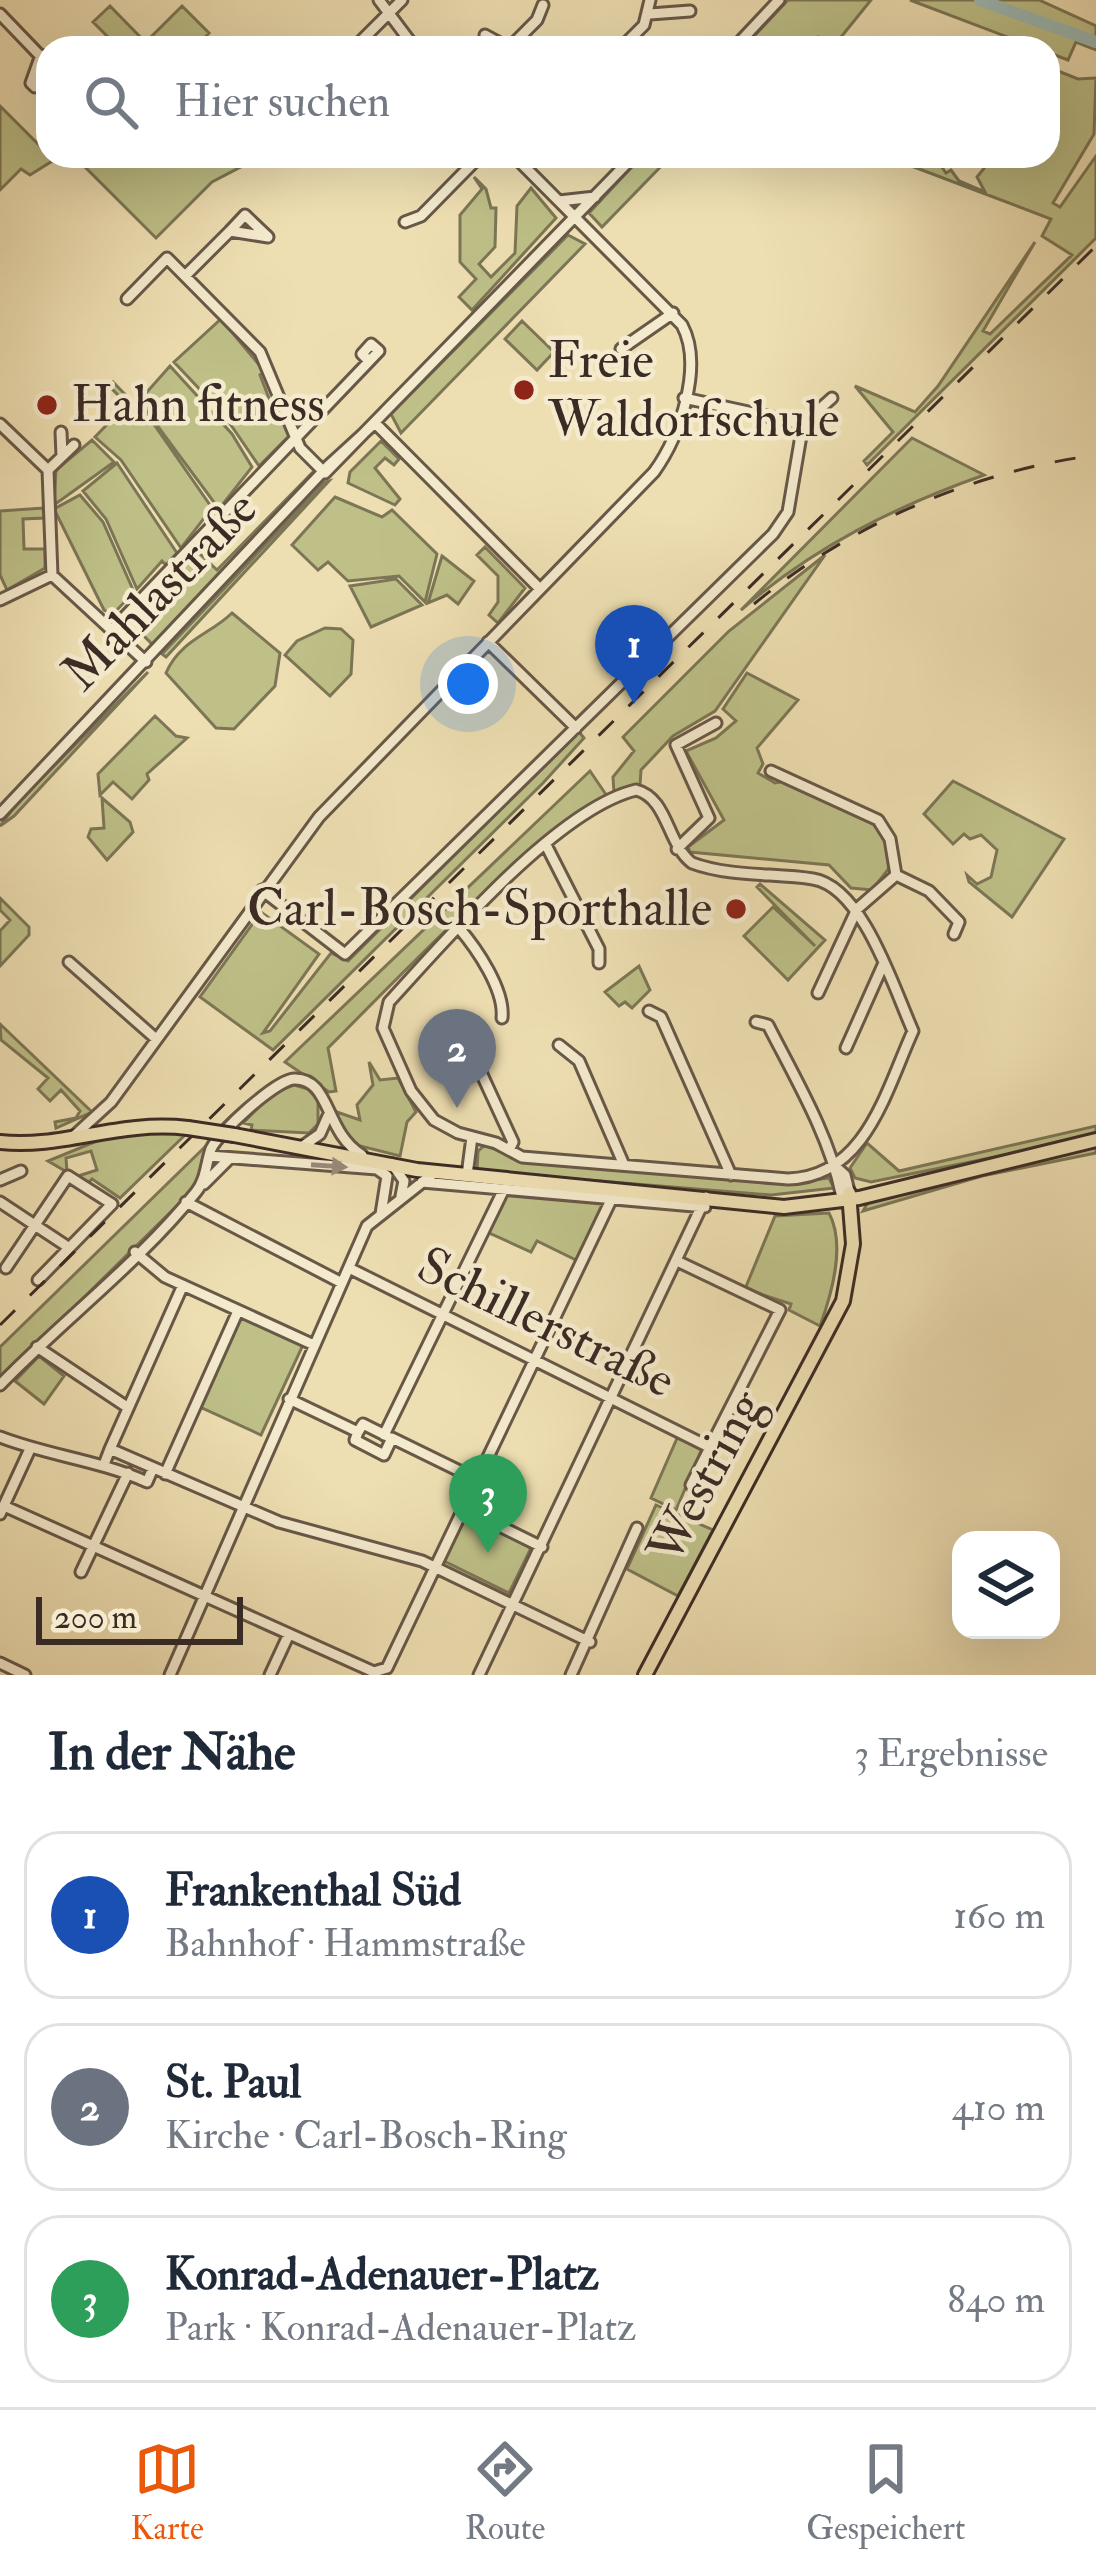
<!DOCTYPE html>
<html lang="de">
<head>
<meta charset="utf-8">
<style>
  body { margin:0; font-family:"IM FELL Double Pica",serif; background:#f2f2f3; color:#1f2937 }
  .controls { position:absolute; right:36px; bottom:36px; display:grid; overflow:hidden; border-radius:24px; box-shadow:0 12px 48px #0002 }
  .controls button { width:108px; height:108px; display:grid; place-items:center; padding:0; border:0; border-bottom:3px solid #e0e1e3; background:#fff; color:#1f2937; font:60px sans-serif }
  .scale { position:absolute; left:36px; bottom:30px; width:207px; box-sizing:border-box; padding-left:12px; border:6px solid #3b2b25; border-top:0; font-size:33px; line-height:42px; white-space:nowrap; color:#3b2b25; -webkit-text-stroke:9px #f4eacd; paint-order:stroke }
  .you { position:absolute; left:468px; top:684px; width:42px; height:42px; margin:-30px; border:9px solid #fff; border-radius:50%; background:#1a73e8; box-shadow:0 0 0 18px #1a73e833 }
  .badge { display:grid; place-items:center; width:78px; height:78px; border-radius:50%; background:#ea580c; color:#fff; font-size:39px; font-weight:700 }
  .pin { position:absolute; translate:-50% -99px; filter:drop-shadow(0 3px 6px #0008) }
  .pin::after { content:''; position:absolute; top:63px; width:42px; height:36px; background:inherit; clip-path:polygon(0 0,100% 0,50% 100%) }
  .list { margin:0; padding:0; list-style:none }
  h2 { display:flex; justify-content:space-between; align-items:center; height:156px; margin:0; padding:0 48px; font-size:51px }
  h2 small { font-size:39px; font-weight:400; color:#747a83 }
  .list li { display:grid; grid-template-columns:78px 1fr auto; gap:36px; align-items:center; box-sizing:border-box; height:168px; margin:0 24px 24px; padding:0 24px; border:3px solid #e0e1e3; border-radius:36px }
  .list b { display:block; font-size:45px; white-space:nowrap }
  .list p { margin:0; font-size:39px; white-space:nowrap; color:#747a83 }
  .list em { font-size:39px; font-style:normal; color:#747a83 }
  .icon { flex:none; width:66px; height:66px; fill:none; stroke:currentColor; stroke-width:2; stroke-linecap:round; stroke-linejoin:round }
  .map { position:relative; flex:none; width:1096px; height:1675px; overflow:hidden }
  .search { position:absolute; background:#fff; box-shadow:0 12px 48px #0002; left:36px; right:36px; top:36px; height:132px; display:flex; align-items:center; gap:30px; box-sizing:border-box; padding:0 42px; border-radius:36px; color:#747a83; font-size:45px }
  .sheet { height:732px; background:#fff }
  nav { display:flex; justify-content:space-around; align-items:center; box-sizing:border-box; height:168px; border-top:3px solid #e0e1e3; background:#fff; font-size:33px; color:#747a83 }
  nav a { display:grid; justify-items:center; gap:6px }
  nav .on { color:#ea580c }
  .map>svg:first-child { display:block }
</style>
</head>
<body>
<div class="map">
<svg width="1096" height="1675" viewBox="0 0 1096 1675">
  <rect width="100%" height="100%" fill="#eedfb2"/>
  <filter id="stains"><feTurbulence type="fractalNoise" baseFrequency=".00167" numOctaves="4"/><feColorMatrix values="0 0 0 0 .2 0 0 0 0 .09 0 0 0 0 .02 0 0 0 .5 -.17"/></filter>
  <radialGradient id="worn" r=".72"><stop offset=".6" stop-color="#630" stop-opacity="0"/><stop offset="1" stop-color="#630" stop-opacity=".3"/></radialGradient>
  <path fill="#bec088" stroke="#7c7656" stroke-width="3" d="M 788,0 L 871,0 L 837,42 L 818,37 L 807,48 L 743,48 Z
    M 910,0 L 1039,0 L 1096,26 L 1096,50 L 1076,42 L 1068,60 Z
    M 110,6 L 151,48 L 119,48 L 93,22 Z
    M 182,6 L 209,33 L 195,48 L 161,48 L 150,38 Z
    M 1048,67 L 1078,79 L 1096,78 L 1094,134 L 1053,203 L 1060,207 L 1096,156 L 1096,238 L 867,465 L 864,461 L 893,432 L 855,386 L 915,412 L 938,386 L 1035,242 L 983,331 L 990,334 L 1072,255 L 1042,236 L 1051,219 L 885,156 L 934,156 L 946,173 L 951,170 L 959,181 L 985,192 L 977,177 L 994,156 L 1048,156 Z
    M 0,106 L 54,160 L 30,175 L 21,169 L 0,190 Z
    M 88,156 L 247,156 L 252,161 L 212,182 L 156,238 L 81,163 Z
    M 642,156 L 671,156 L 602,227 L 589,213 Z
    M 474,177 L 486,189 L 491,208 L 496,208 L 495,247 L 479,264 L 491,277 L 515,253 L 517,206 L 531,188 L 556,218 L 472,310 L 459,297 L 476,279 L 460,262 L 460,215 L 482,189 Z
    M 568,235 L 585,244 L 401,433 L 391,414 Z
    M 221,319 L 265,372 L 260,375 L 277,419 L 283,417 L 291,434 L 259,466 L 224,415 L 174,362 Z
    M 522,321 L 554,352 L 537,370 L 505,339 Z
    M 170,366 L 232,434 L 252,467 L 219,509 L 139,401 Z
    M 113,382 L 153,423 L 212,508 L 181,548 L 121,460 L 95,437 L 127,404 L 109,386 Z
    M 912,438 L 984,475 C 894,507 814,547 741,610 Z
    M 92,440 L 114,462 L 54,505 L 56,470 Z
    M 381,441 L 399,459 L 394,465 L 385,458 L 375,468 L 400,499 L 395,505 L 348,483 L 350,472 Z
    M 117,463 L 177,553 L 166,565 L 162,561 L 137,589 L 106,519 L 83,491 Z
    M 315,470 L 314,478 L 154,646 L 142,634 L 182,582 L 175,573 L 197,551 L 217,570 Z
    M 329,481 L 166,657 L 162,654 L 325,482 Z
    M 80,495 L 103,522 L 134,592 L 113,614 L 104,610 L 54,509 Z
    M 335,497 L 382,517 L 392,510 L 437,554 L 425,602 L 399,576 L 348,581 L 328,562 L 318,570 L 292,545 Z
    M 43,508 L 44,518 L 23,519 L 24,549 L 45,549 L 45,568 L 7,590 L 0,575 L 0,511 Z
    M 485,547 L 525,588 L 498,623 L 489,615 L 498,602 L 498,576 L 477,555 Z
    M 825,555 L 715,711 L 673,736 L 641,770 L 640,785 L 614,793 L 613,777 L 634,751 L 623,737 L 729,631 Z
    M 442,556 L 474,581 L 458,604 L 447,595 L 428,603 Z
    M 396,579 L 422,605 L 371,627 L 350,586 Z
    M 232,613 L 280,653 L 275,686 L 234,729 L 216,728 L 166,673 C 180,640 211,634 232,613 Z
    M 325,628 L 341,629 L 353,640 L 351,674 L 330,696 L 285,655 L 297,641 Z
    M 148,672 L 14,816 L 0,826 L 17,803 Z
    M 747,673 L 798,700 L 757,748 L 763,764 L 758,773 L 775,783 L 791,780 L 877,826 L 884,835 L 890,867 L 872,890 L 851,888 L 829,865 L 690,852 L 688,847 L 724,820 L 686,751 L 716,738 L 736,721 L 723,709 Z
    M 155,716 L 176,736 L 187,738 L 147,774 L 149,780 L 132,799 L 113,782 L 100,795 L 98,774 Z
    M 579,732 L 584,738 L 543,783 L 273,1050 L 200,997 L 261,912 L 319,954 L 263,1033 L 270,1031 L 331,953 L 348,961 Z
    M 590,771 L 607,796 C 502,867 417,959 328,1048 L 336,1091 L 329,1092 L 285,1062 Z
    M 953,781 L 1064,839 L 1012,917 L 969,882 L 967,875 L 977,884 L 991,877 L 997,850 L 981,835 L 970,839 L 964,834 L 953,844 L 924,814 Z
    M 102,798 L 130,822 L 133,832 L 107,860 L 88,837 L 91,829 L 104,828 Z
    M 760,884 L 825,940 L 788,980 L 744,936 L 773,907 L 815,946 L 757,887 Z
    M 0,898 L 29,927 L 29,935 L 0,966 L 0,931 L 10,920 L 0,910 Z
    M 639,966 L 650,990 L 632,1008 L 625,1002 L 619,1006 L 605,992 Z
    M 0,1024 L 92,1112 L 56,1128 L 55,1122 L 76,1118 L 80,1111 L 61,1090 L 50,1101 L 38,1089 L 48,1078 L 1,1040 Z
    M 369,1062 L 380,1080 L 398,1078 L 416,1112 L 407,1122 L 400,1156 L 356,1145 L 336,1120 L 337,1112 L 360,1120 L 357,1105 L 373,1085 Z
    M 294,1085 L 308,1089 L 318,1100 L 318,1124 L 309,1133 L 251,1130 L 252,1125 L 243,1123 L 273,1093 Z
    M 1096,1126 L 1096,1136 L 1084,1139 L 871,1182 L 855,1178 L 850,1168 L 867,1143 L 899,1171 Z
    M 162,1131 L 185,1135 L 120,1198 L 92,1179 L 87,1184 L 75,1177 L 97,1170 L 91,1151 L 66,1158 L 67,1172 L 48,1161 L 109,1136 Z
    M 209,1143 L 197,1186 L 0,1380 L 0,1347 Z
    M 1096,1143 L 1096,1153 L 982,1176 L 863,1211 L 871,1197 Z
    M 485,1145 L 523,1162 L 788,1183 L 829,1178 L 834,1188 L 771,1195 L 477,1171 L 478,1151 Z
    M 505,1194 L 604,1203 L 578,1261 L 537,1241 L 531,1252 L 487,1232 Z
    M 829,1213 C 846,1245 832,1293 820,1326 L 789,1310 L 791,1304 L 745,1289 L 775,1216 Z
    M 242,1316 L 303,1345 L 261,1435 L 200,1407 Z
    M 39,1356 L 64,1376 L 44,1404 L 15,1381 Z
    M 678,1436 L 702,1449 L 676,1510 L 651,1498 Z
    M 656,1505 L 713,1530 L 678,1596 L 627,1569 Z
    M 467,1514 L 532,1546 L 509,1593 L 444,1561 Z"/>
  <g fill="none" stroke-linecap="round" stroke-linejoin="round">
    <path stroke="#9cbab5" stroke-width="12" d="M 980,0 L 1096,42"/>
    <defs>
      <path id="minor" d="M 379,0 L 415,48
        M 0,14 L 48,64
        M 650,14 L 690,11
        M 485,35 L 509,48
        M 354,48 L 402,0
        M 509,48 L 537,20 L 543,5
        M 621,48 L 644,25 L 650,0
        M 734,48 L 779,0
        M 41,55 L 31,83 L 35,87 L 48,73
        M 559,201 L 595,197
        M 405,222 L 421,216 L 480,156
        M 185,276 L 230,231 L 268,237 L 245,215 L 230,231
        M 127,299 L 167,258 L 260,352 L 300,448 L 325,473
        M 621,349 L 673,313
        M 684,398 L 803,424
        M 375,423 L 540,589
        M 0,424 L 48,470 L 52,575
        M 61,432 L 62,456
        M 48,470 L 74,445
        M 325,473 L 634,156
        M 0,600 L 52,575 L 146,662
        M 112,630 L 379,351 L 371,344 L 362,354 L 369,361
        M 488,642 L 576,728
        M 771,771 L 878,820 L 890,839 L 896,875 L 857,909 L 818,993
        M 636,790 C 668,798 667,844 692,863 C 730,877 774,873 813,879 C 863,887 894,989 913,1031 C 886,1090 866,1177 788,1179 L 522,1157 L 496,1143 L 458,1133 L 434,1120 L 411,1091 L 383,1028 L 389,1002 C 445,941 557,809 636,790 Z
        M 0,814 L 329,465 L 375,423
        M 546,845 L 599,949 L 599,963
        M 677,849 L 709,818 L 676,745 L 716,723
        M 896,875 L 929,891 L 959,922 L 954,934
        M 262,890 L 345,954 L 773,534 L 788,512 L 803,424 L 832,398
        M 459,928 C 477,949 505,990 502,1018
        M 69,962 L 155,1038
        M 649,1011 L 661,1017 L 731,1175
        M 756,1022 L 768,1025 C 795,1078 829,1135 841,1193
        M 559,1045 L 579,1061 L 624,1165
        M 846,1048 L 883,965
        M 478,1066 L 513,1142 L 509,1150
        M 75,1135 L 111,1102 L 319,817 L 654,472 C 680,436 704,366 682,325 L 514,156
        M 303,1146 L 320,1134 L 328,1116
        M 209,1156 L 377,1169 L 387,1176 L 381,1214
        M 392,1164 L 404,1181 L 401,1196
        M 835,1166 L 845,1175 L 849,1191
        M 467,1175 L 472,1137
        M 0,1180 L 21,1171
        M 422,1182 L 705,1207
        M 204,1184 L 230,1158
        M 0,1202 L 68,1247
        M 186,1202 L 342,1283
        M 135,1252 L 165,1277 L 314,1345
        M 679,1262 L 780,1310 L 691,1485
        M 6,1268 L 68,1176 L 112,1204 L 38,1280
        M 349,1268 L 709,1447
        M 37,1347 L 127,1407
        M 0,1385 C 63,1320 140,1262 196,1192 C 206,1180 206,1163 211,1149 C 219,1132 276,1080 294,1079 C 331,1078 324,1132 362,1155
        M 289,1399 L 358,1432 L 355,1440 L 384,1455 L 392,1438 L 480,1481
        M 358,1432 L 363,1424 L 387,1436
        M 384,1435 L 504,1189
        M 0,1437 C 49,1456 99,1460 147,1482 L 153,1468
        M 110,1449 L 183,1285
        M 105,1462 L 110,1449 L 279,1522 L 422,1561 L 590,1642
        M 165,1474 L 238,1311
        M 4,1506 L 374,1672 L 387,1668
        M 465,1509 L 542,1547
        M 0,1514 L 30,1449
        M 81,1572 L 128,1473
        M 0,1663 L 25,1675
        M 387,1668 L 612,1198
        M 170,1675 L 367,1226 L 434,1173
        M 270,1675 L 289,1634
        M 479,1675 L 706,1197
        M 571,1675 L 637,1528"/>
      <path id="major" d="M 234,1135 L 417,1170 L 784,1207 L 859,1198 L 1096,1140
        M 0,1142 C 63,1149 117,1120 188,1128
        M 645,1675 L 843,1301 L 853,1244 L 849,1193"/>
    </defs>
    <use href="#minor" stroke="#685848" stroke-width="15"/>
    <use href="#major" stroke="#3b2b25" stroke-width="18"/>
    <use href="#minor" stroke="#f4eacd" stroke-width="9"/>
    <use href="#major" stroke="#eedfb2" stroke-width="12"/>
    <path stroke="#3b2b25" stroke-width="3" stroke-dasharray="21 21" stroke-linecap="butt" d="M 754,604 C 851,524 971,472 1096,455
      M 0,1325 L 1096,246"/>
    <defs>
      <path id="major-bridge" d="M 188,1128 L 234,1135"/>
    </defs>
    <use href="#major-bridge" stroke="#3b2b25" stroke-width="18" stroke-linecap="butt"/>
    <use href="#major-bridge" stroke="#eedfb2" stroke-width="12"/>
  </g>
  <defs><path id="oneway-solid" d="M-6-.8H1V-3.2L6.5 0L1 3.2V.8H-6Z" transform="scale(3)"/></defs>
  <use fill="#988a79" href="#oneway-solid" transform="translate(329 1166) rotate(4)"/>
  <g fill="#8f2418" stroke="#f4eacd" stroke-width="4.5">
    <circle cx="524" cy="390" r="12"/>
    <circle cx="47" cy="405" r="12"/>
    <circle cx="736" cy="909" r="12"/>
  </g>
  <g text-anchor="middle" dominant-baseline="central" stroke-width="9" stroke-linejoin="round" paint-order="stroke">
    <g font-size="51" fill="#3b2b25" stroke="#f4eacd" text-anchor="start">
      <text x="548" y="361">Freie<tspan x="548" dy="59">Waldorfschule</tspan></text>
      <text x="71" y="405">Hahn fitness</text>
      <text x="712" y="909" text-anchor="end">Carl-Bosch-Sporthalle</text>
    </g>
    <g font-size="51" fill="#3b2b25" stroke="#f4eacd">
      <text transform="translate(160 591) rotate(-46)">Mahlastraße</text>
      <text transform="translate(546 1323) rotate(26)">Schillerstraße</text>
      <text transform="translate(706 1477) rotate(-62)">Westring</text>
    </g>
  </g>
  <rect width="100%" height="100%" filter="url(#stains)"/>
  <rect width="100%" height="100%" fill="url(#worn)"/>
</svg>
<div class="controls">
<button><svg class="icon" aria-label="layers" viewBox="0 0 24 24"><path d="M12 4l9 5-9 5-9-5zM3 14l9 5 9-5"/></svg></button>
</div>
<div class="scale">200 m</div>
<div class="you"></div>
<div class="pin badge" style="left:634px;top:704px;background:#1a4fb4">1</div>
<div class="pin badge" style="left:457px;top:1108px;background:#6b7280">2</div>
<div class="pin badge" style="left:488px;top:1553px;background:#2e9e5b">3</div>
<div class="search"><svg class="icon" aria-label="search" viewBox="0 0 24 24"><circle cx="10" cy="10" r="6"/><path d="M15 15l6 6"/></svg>Hier suchen</div>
</div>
<section class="sheet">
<h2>In der Nähe<small>3 Ergebnisse</small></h2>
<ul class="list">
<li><span class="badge" style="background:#1a4fb4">1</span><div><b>Frankenthal Süd</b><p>Bahnhof · Hammstraße</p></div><em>160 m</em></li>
<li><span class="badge" style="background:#6b7280">2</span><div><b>St. Paul</b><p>Kirche · Carl-Bosch-Ring</p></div><em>410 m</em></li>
<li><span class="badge" style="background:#2e9e5b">3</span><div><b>Konrad-Adenauer-Platz</b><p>Park · Konrad-Adenauer-Platz</p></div><em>840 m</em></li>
</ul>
</section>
<nav>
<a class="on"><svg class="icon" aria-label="map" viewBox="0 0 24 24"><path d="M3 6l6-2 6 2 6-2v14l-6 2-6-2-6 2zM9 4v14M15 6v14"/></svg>Karte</a>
<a><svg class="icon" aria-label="directions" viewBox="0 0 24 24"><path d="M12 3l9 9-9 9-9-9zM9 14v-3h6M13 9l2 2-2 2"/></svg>Route</a>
<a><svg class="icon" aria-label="saved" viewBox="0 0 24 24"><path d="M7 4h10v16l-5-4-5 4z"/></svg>Gespeichert</a>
</nav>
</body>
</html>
